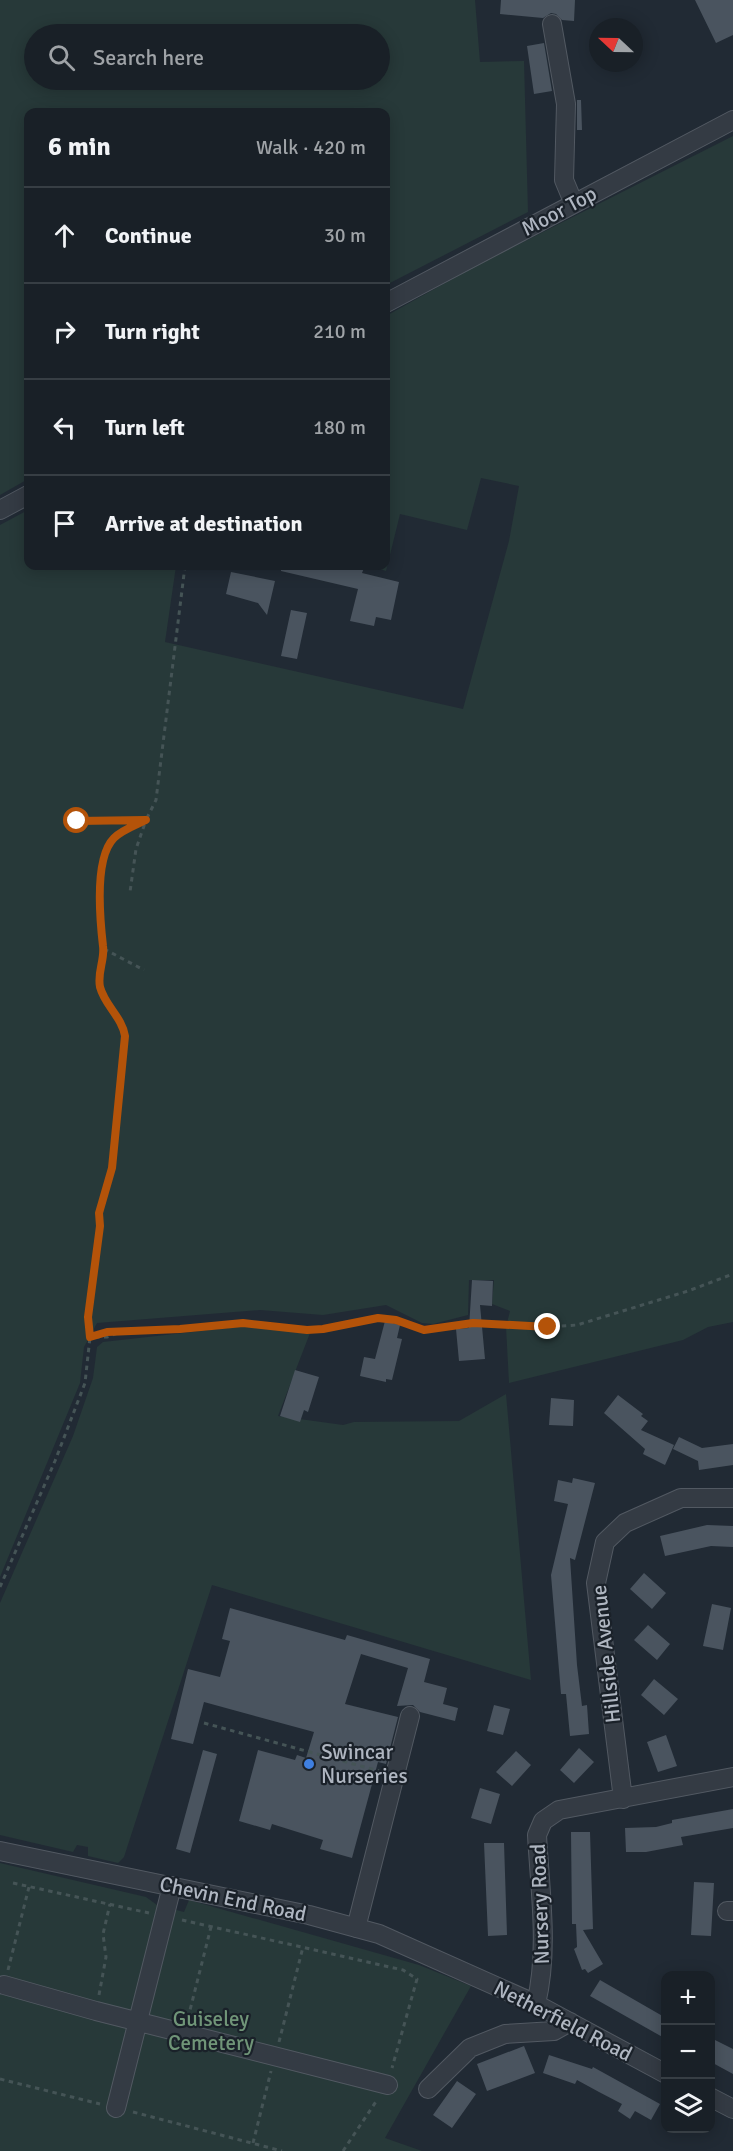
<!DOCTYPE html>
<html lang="en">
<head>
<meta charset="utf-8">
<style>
  body { margin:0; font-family:Signika,sans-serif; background:#262d33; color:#f1f3f6 }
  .controls { position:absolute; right:18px; bottom:18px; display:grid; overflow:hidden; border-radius:12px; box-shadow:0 3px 15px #0003 }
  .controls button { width:54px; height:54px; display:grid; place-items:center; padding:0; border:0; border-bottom:2px solid #373e44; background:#192027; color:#f1f3f6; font:30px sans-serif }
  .compass { position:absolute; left:589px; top:18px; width:54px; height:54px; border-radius:50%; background:#192027; box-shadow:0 3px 15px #0003; rotate:292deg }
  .stop { position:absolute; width:18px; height:18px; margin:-14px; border:4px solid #b45309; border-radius:50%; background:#fff }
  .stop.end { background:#b45309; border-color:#fff; box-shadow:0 2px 6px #0008 }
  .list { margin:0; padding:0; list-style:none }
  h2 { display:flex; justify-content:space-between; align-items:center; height:78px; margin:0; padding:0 24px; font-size:26px }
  h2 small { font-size:20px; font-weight:400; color:#9fa3a7 }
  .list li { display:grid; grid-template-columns:39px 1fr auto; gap:18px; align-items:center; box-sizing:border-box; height:96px; padding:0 24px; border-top:2px solid #373e44 }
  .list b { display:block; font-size:22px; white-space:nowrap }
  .list em { font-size:20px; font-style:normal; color:#9fa3a7 }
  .icon { flex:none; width:33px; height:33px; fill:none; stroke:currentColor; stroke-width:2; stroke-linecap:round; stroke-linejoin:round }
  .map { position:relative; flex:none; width:733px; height:2151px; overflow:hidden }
  .search { position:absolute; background:#192027; box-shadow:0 3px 15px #0003; left:24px; top:24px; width:366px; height:66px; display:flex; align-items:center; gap:15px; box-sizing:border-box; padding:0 21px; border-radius:33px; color:#9fa3a7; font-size:22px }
  .panel { position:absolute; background:#192027; box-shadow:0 3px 15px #0003; left:24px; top:108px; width:366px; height:462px; border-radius:12px }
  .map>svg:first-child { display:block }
</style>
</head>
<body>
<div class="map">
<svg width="733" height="2151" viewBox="0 0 733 2151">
  <rect width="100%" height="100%" fill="#212a34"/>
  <path fill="#273939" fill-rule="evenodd" d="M 0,0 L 475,0 L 480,62 L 524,61 L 528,212 L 386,285 L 386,112 L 28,112 L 28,479 L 0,495 ZM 34,34 L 380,34 L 380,80 L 34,80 Z
    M 733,136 L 733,1322 L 708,1327 L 683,1340 L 509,1383 L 506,1327 L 510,1311 L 492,1304 L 494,1280 L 469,1280 L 468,1315 L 433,1324 L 422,1323 L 386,1305 L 323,1315 L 260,1310 L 97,1323 L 84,1347 L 80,1383 L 0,1577 L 0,525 L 28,510 L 28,566 L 176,566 L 165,642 L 463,709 L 509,541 L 519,486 L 481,478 L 467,530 L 400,514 L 386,571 L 370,566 L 386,566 L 386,316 L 472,268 Z
    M 246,1326 L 310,1333 L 278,1416 L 343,1425 L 354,1422 L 459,1421 L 506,1394 L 531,1680 L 212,1585 L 124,1857 L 118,1863 L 88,1856 L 88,1847 L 77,1845 L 73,1852 L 0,1835 L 0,1603 L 73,1436 L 93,1378 L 97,1347 L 103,1342 Z
    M 0,1863 L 146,1897 L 157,1905 L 184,1912 L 189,1900 L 419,1965 L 471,1986 L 385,2138 L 422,2151 L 0,2151 Z"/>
  <path fill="#4a545f" d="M 501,0 L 575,0 L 574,21 L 562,20 L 556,14 L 551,13 L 543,18 L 500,14 Z
    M 695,0 L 733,0 L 733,35 L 716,43 Z
    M 544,43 L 552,91 L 534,94 L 527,46 Z
    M 577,100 L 581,100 L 582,130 L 577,130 Z
    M 281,566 L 355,566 L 364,568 L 362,573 L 399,582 L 391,620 L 376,617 L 374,626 L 350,621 L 358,589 L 281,571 Z
    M 231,572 L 275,581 L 267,615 L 258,603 L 226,594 Z
    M 291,610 L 307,613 L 297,659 L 281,656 Z
    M 472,1280 L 493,1281 L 492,1306 L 480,1305 L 485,1359 L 459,1361 L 456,1329 L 469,1328 Z
    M 385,1321 L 400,1325 L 397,1338 L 402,1339 L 392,1380 L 386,1379 L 386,1382 L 360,1376 L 364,1357 L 375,1359 Z
    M 295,1370 L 319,1377 L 308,1412 L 304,1410 L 300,1422 L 280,1416 Z
    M 618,1395 L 643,1414 L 641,1416 L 648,1421 L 641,1430 L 674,1445 L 665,1465 L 643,1454 L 645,1449 L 604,1413 Z
    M 551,1398 L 574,1400 L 573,1426 L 549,1425 Z
    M 679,1437 L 702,1448 L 733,1444 L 733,1465 L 699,1470 L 698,1461 L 673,1449 Z
    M 573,1478 L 595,1483 L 575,1560 L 570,1558 L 577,1665 L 582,1706 L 587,1705 L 589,1734 L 570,1736 L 566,1694 L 561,1694 L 551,1575 L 568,1504 L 554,1501 L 558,1480 L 572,1483 Z
    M 707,1525 L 733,1526 L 733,1547 L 711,1546 L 665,1556 L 660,1536 Z
    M 644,1573 L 666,1593 L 652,1609 L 630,1589 Z
    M 712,1604 L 731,1608 L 723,1650 L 703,1646 Z
    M 230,1608 L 345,1640 L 347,1635 L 430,1659 L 424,1682 L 447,1688 L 443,1704 L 458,1708 L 455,1721 L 420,1712 L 413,1705 L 397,1706 L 408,1668 L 361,1654 L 345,1704 L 398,1717 L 386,1764 L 378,1762 L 352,1858 L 320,1849 L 323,1840 L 272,1824 L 270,1830 L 239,1821 L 258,1750 L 295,1760 L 297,1755 L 306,1758 L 314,1732 L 204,1702 L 193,1744 L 171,1739 L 188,1669 L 220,1677 L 230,1641 L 222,1639 Z
    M 648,1625 L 670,1644 L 657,1660 L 634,1640 Z
    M 654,1679 L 678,1699 L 664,1715 L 641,1695 Z
    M 494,1705 L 510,1709 L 503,1735 L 487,1731 Z
    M 666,1735 L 677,1766 L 658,1772 L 647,1742 Z
    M 579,1748 L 594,1762 L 574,1783 L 560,1770 Z
    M 203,1750 L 217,1754 L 190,1853 L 176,1849 Z
    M 516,1751 L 531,1765 L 512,1786 L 496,1772 Z
    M 480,1788 L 500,1794 L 491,1824 L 471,1818 Z
    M 733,1809 L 733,1828 L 681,1837 L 683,1845 L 646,1852 L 626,1852 L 625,1828 L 656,1827 L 672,1823 L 672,1820 Z
    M 571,1832 L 590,1832 L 593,1929 L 583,1930 L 603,1964 L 588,1973 L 585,1969 L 582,1970 L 574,1949 L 577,1947 L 576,1924 L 572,1924 Z
    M 484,1843 L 504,1843 L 507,1935 L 488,1936 Z
    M 694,1882 L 714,1883 L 711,1936 L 691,1935 Z
    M 600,1980 L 666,2018 L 666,2039 L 590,1996 Z
    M 711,2038 L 733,2049 L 733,2074 L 711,2062 Z
    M 524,2046 L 535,2073 L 487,2091 L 477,2064 Z
    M 549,2055 L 592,2069 L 593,2067 L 660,2104 L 651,2120 L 635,2111 L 630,2119 L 618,2111 L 622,2104 L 599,2092 L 577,2080 L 575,2084 L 543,2073 Z
    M 457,2081 L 476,2094 L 452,2128 L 433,2115 Z"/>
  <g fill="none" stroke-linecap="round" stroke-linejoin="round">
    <defs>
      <path id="minor" d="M 552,24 L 566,104 L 564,180 L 574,204
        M 386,303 L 733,120
        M 0,510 L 28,495
        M 623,1799 L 596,1583 L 605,1542 L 625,1523 L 681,1498 L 733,1498
        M 0,1851 L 309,1915 L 379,1934 L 536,2004 L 666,2074
        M 727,1911 L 733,1911
        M 356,1928 L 410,1716
        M 4,1985 L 96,2011 L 388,2085
        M 536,2004 C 549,1950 540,1891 537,1835 L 543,1821 L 559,1810 L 733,1777
        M 428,2089 L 470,2048 L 505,2034 L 554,2031 L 570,2022
        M 710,2097 L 733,2109
        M 116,2108 L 172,1886"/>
    </defs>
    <use href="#minor" stroke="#525962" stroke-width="20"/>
    <path stroke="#455456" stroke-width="3" stroke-dasharray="4.5 4.5" stroke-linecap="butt" d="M 70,822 L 146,820 L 136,849 L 130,892
      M 104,949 L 144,970
      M 90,1337 L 107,1332 L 180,1329 L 244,1323 L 307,1330 L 323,1329 L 378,1318 L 396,1320 L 424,1330 L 473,1322 L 548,1327 L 577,1325 L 688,1291 L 733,1274
      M 95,1337 L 107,1337 L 118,1333
      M 0,1587 L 55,1461 L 85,1383 L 90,1337 L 89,1317 L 100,1226 L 99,1213 L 112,1168 L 125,1036 L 123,1024 L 101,989 L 98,976 L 104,949 L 100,900 L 102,864 L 106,849 L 114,838 L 146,820 L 156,800 L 185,566
      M 204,1723 L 379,1771
      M 13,1883 L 149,1913
      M 182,1920 L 403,1970 L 417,1979 L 392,2068
      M 8,1970 L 29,1887
      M 99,1995 L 106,1957 L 103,1934 L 110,1904
      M 188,2018 L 211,1927
      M 279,2042 L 303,1947
      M 0,2079 L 100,2104
      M 133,2112 L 282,2151
      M 253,2143 L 271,2071
      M 343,2151 L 377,2100"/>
    <use href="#minor" stroke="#343b44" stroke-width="18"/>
  </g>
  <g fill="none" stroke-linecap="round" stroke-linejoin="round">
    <path stroke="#b45309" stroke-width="8" d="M 77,821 L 146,820 C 136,825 122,830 114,838 C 94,858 100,920 103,946 C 105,960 97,972 100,987 C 105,1006 122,1017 125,1036 L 112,1168 L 99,1213 L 100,1226 L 88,1317 L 90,1337 L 107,1332 L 180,1329 L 243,1323 L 307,1330 L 323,1329 L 378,1318 L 396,1320 L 424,1330 L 473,1323 L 548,1327"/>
  </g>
  <circle fill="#3f7fe0" stroke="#1a2129" stroke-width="2" cx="309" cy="1764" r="6"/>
  <g text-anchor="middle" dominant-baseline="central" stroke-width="4.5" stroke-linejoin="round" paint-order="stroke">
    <g font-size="21" fill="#afb6c1" stroke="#1a2129">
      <text transform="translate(559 211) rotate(-28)">Moor Top</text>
      <text transform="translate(606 1654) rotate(-96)">Hillside Avenue</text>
      <text transform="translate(233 1899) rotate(12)">Chevin End Road</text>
      <text transform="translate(540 1904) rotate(-92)">Nursery Road</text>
      <text transform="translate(563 2021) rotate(27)">Netherfield Road</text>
    </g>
    <g font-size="21" fill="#afb6c1" stroke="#1a2129" text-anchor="start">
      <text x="321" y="1752">Swincar<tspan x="321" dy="24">Nurseries</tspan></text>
    </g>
    <g font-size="21" fill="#709578" stroke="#1a2129">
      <text x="211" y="2019">Guiseley<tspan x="211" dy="24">Cemetery</tspan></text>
    </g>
  </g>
</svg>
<div class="controls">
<button>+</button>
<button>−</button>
<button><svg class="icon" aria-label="layers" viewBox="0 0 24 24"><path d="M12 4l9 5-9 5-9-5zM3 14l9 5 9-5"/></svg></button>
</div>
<svg class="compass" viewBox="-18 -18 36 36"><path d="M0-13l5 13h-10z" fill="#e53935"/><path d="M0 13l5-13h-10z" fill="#9fa3a7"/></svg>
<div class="stop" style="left:77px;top:821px"></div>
<div class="stop end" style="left:548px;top:1327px"></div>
<div class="search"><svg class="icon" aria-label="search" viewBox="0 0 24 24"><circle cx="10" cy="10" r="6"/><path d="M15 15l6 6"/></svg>Search here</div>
<section class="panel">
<h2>6 min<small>Walk · 420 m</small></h2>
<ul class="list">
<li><svg class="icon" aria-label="ahead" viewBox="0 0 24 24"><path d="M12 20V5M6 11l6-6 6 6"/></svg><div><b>Continue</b></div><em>30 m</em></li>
<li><svg class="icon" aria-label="right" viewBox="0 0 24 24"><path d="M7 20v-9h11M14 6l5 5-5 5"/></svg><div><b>Turn right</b></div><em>210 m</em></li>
<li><svg class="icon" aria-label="left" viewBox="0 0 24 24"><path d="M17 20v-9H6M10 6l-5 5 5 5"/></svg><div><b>Turn left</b></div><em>180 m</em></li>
<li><svg class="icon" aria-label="arrive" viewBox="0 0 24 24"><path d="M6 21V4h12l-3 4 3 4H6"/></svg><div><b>Arrive at destination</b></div></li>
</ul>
</section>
</div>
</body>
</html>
